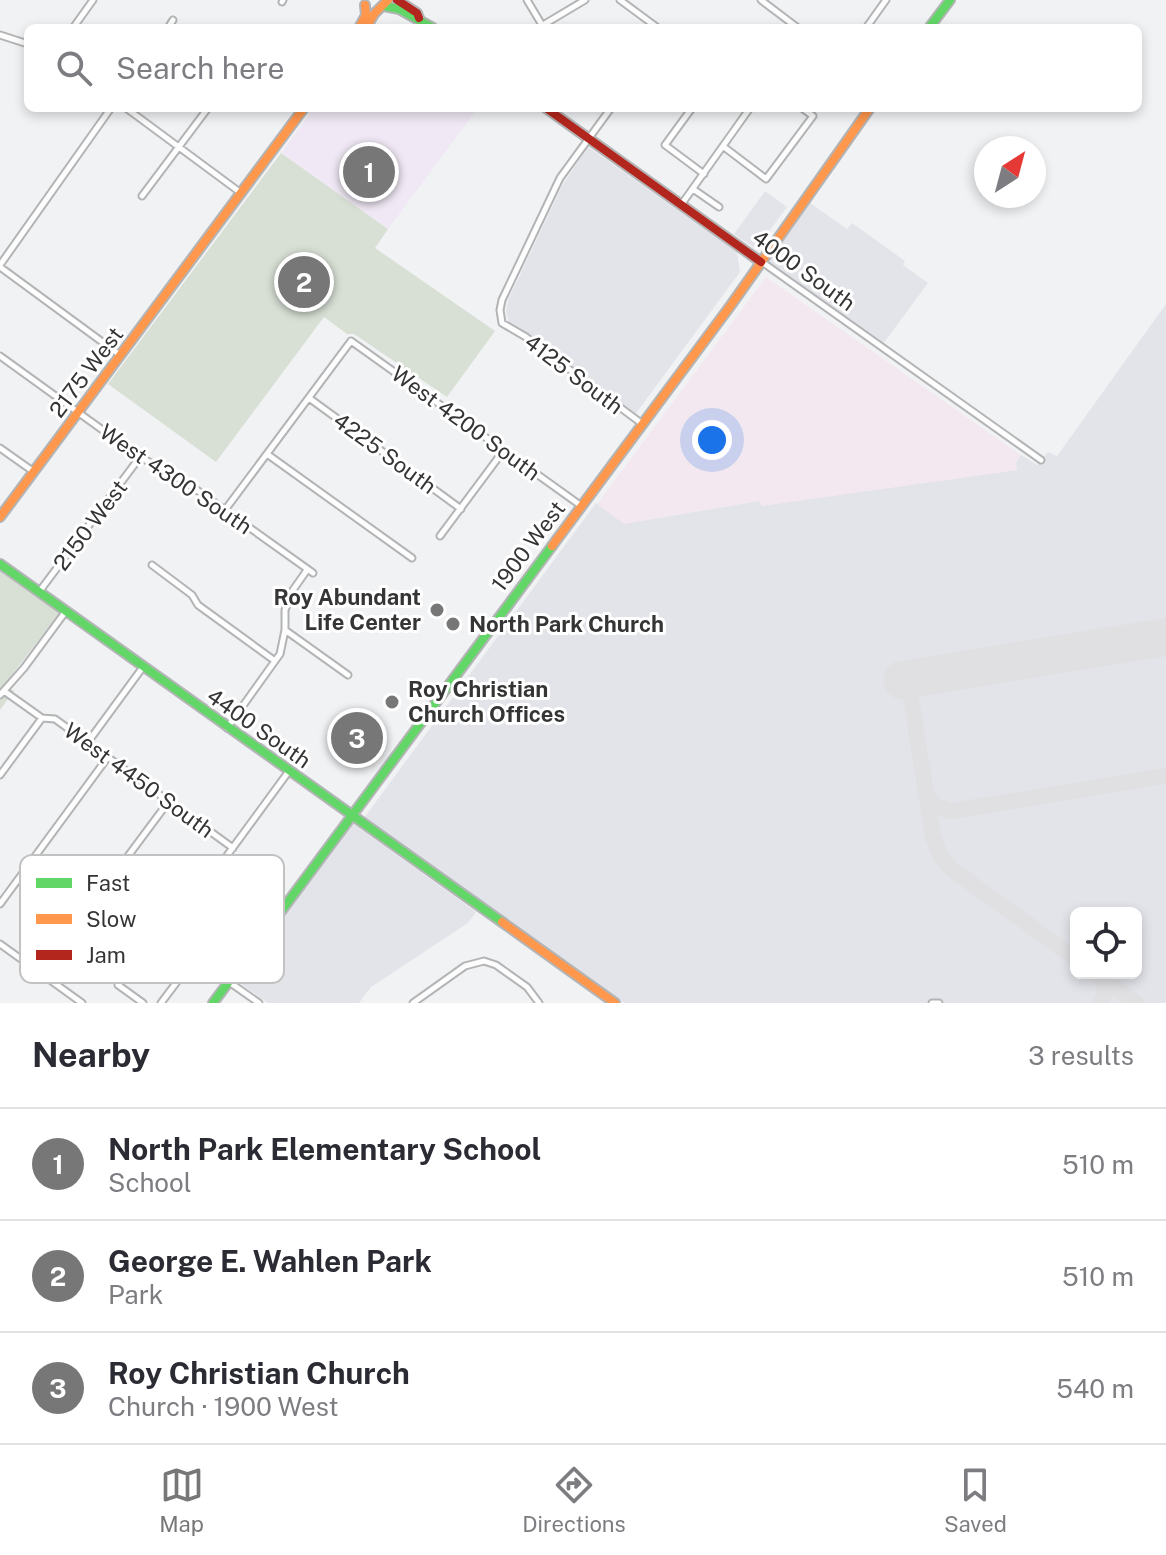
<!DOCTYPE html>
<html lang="en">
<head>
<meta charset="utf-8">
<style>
  body { margin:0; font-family:"Public Sans",sans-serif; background:#f7f7f7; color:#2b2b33 }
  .controls { position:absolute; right:24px; bottom:24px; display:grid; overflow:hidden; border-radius:12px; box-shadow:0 4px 12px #0003 }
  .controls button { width:72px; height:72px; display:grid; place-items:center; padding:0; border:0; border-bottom:2px solid #e1e1e2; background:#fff; color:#2b2b33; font:40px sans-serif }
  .compass { position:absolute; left:974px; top:136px; width:72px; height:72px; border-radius:50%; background:#fff; box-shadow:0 4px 12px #0003; rotate:36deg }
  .you { position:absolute; left:712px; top:440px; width:28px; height:28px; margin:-20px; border:6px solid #fff; border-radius:50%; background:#1a73e8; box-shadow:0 0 0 12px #1a73e833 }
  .badge { display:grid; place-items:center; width:52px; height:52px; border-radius:50%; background:#777778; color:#fff; font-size:26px; font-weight:700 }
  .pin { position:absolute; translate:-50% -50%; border:4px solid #fff; box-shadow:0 2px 8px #0006 }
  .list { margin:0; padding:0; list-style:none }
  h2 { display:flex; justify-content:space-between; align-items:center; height:104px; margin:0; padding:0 32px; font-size:34px }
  h2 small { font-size:26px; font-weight:400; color:#7c7c81 }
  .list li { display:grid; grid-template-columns:52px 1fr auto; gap:24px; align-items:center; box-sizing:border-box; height:112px; padding:0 32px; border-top:2px solid #e1e1e2 }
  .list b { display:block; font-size:30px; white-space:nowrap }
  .list p { margin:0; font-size:26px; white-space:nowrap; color:#7c7c81 }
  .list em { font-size:26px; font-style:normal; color:#7c7c81 }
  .icon { flex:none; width:44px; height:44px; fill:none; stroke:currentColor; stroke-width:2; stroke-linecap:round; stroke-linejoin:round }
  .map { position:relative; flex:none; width:1166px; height:1003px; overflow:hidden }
  .search { position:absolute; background:#fff; box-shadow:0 4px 12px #0003; left:24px; right:24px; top:24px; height:88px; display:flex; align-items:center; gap:20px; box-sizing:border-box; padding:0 28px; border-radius:12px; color:#7c7c81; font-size:30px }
  .sheet { height:440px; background:#fff }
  nav { display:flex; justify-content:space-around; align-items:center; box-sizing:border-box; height:112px; border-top:2px solid #e1e1e2; background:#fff; font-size:22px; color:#7c7c81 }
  nav a { display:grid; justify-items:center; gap:4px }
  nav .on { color:#777778 }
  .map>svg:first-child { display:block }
</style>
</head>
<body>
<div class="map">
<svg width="1166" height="1003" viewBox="0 0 1166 1003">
  <rect width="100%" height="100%" fill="#f1f2f4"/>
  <path fill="#e2e4ea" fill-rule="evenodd" d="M 588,147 L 737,252 L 740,272 L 634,416 L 510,328 L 506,311 L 509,298 L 563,184 Z
    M 765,191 L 787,207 L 756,249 L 734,234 Z
    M 810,203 L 847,229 L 852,223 L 905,261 L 903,265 L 928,283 L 883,344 L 769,261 Z
    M 1166,304 L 1166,1003 L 624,1003 L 364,818 L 596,503 L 624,523 L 761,500 L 763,505 L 1016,470 L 1016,462 L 1021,455 L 1037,465 L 1048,452 L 1057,456 ZM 1076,913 L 1136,913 L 1136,973 L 1076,973 Z
    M 351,822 L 476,912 L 468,923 L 371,987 L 359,1003 L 268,1003 L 234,979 Z"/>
  <path fill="#f4e8f0" d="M 766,277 L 1021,455 L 1016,462 L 1017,470 L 762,506 L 760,501 L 624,524 L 597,504 Z"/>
  <path fill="#f0e9f5" d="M 314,108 L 478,108 L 388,229 L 281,153 Z"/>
  <path fill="#d8e0d5" d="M 281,153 L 388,229 L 375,248 L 495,331 L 447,397 L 354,334 L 347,334 L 324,317 L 216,462 L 108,384 Z
    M 0,569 L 60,612 L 5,684 L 14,691 L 0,710 Z"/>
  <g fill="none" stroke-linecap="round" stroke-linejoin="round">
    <path stroke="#e0e0e2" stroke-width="16" d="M 908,679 L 933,837 L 941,857 L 954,871 L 1076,959
      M 927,795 L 935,806 L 951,811 L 1166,776
      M 1095,973 L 1136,1003
      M 1100,977 L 1106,989 L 1101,1003"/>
    <path stroke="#e0e0e2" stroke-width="38" d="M 902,680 L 1166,637"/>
    <defs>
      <path id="street" d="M 527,0 L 542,25
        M 620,0 L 658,28
        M 761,0 L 798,28
        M 282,2 L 283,0
        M 73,28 L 93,0
        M 168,28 L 173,20
        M 538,28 L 585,0
        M 866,28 L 886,0
        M 0,35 L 28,44
        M 126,108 L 241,193
        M 611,108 L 560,178 L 502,300 L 500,310 L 502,323 L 526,337 L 641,423
        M 692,108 L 665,145 L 704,174
        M 724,147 L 766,179 L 813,116 L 802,108
        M 693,189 L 719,207
        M 142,196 L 208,108
        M 681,205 L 750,108
        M 762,262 L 1041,460
        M 0,265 L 111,108
        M 0,267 L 120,355
        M 0,356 L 140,457 L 187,483 L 313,573
        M 309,398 L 461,509
        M 0,448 L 34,472
        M 267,454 L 412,558
        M 225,510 L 351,341 L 580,505
        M 440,536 L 504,450
        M 152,565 L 192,595 L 198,605 L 275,661
        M 39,592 L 140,457
        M 285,630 L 348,675
        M 4,691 L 42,718 L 55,719 L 233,848
        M 0,695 L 24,668 L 66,611
        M 227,728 L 280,654 L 285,630 L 285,610 L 293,590 L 307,570
        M 88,742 L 143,667
        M 0,775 L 42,718
        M 0,904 L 108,757
        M 0,944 L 82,1003
        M 195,958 L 259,1003
        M 41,973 L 169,801
        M 143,1003 L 118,985 L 206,868 L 215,872 L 289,771
        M 161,1003 L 243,894 L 216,872
        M 413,1003 L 465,966 L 484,961 L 496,965 L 527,987 L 539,1003
        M 932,1003 L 939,1003"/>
      <path id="fast" d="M 384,6 L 399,9 L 433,28
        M 929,28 L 950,0
        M 0,564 L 502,922
        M 213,1003 L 552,546"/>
      <path id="slow" d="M 359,28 L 366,15 L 365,5
        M 366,28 L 374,14 L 388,0
        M 0,517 L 304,108
        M 552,546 L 731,305 L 870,108
        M 502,922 L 615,1003"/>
      <path id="jam" d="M 397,0 L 417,13 L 419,18
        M 546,108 L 761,262"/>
    </defs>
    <use href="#street" stroke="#b3b4b5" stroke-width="9"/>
    <use href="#fast" stroke="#b3b4b5" stroke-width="12"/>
    <use href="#slow" stroke="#b3b4b5" stroke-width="12"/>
    <use href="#jam" stroke="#b3b4b5" stroke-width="12"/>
    <use href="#street" stroke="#fdfdfd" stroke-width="5"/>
    <use href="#fast" stroke="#63d668" stroke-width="8"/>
    <use href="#slow" stroke="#ff974d" stroke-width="8"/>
    <use href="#jam" stroke="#b3261e" stroke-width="8"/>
  </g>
  <g fill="#777778" stroke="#fff" stroke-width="3">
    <circle cx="437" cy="610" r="8"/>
    <circle cx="453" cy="624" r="8"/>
    <circle cx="392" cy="702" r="8"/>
  </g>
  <g text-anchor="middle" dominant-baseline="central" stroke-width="6" stroke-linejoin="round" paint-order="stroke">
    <g font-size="22" fill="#353536" stroke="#fff">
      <text transform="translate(804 270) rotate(36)">4000 South</text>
      <text transform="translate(86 372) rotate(-53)">2175 West</text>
      <text transform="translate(574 374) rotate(37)">4125 South</text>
      <text transform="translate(466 423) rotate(36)">West 4200 South</text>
      <text transform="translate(385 453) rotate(36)">4225 South</text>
      <text transform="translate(176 479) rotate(34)">West 4300 South</text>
      <text transform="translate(90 525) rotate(-53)">2150 West</text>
      <text transform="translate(528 546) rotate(-53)">1900 West</text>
      <text transform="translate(259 728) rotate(35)">4400 South</text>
      <text transform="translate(139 780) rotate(36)">West 4450 South</text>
    </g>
    <g font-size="22" font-weight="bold" fill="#353536" stroke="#fff" text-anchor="start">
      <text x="421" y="597" text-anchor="end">Roy Abundant<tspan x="421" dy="25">Life Center</tspan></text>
      <text x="469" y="624">North Park Church</text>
      <text x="408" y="689">Roy Christian<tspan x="408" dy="25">Church Offices</tspan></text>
    </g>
  </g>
  <rect x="20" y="855" width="264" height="128" rx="12" fill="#fff" stroke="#c2c2c3" stroke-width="2"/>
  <rect x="36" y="878" width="36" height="10" fill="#63d668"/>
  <rect x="36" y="914" width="36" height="10" fill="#ff974d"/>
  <rect x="36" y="950" width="36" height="10" fill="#b3261e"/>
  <g font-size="22" fill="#353536">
    <text x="86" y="891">Fast</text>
    <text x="86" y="927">Slow</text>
    <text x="86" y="963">Jam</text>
  </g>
</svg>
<div class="controls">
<button><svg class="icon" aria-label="locate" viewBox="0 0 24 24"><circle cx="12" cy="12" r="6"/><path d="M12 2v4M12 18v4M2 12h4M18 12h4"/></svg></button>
</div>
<svg class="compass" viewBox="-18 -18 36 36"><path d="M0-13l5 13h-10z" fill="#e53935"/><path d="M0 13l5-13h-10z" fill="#7c7c81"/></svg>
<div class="you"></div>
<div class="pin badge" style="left:369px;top:172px">1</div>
<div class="pin badge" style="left:304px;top:282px">2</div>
<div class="pin badge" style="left:357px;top:738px">3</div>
<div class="search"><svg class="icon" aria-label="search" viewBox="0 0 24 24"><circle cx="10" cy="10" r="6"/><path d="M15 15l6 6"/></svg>Search here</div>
</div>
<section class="sheet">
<h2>Nearby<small>3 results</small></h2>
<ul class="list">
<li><span class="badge">1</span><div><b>North Park Elementary School</b><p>School</p></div><em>510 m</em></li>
<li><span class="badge">2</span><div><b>George E. Wahlen Park</b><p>Park</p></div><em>510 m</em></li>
<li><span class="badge">3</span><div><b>Roy Christian Church</b><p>Church · 1900 West</p></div><em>540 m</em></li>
</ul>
</section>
<nav>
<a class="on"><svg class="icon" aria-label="map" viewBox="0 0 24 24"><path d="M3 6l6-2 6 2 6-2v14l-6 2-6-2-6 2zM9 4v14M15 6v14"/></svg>Map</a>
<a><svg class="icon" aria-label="directions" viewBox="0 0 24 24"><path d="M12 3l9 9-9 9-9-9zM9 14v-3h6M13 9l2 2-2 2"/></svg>Directions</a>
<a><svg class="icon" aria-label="saved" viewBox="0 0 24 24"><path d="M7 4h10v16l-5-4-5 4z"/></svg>Saved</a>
</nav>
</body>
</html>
